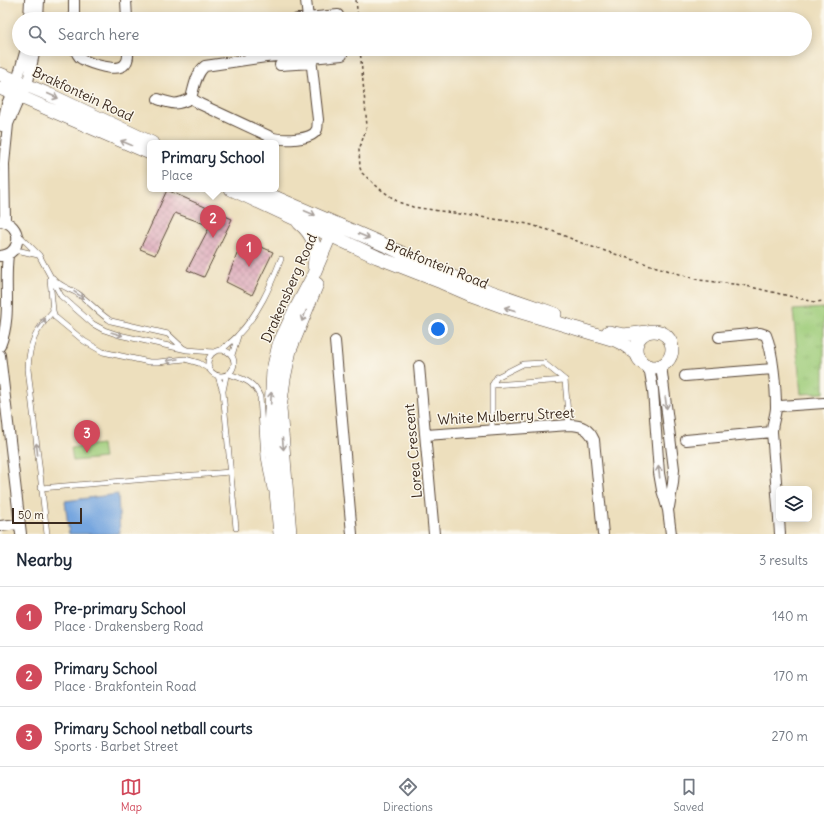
<!DOCTYPE html>
<html lang="en">
<head>
<meta charset="utf-8">
<style>
  body { margin:0; font-family:Delius,sans-serif; background:#f6f6f7; color:#1f2937 }
  .controls { position:absolute; right:12px; bottom:12px; display:grid; overflow:hidden; border-radius:6px; box-shadow:0 2px 10px #0003 }
  .controls button { width:36px; height:36px; display:grid; place-items:center; padding:0; border:0; border-bottom:1px solid #e0e1e3; background:#fff; color:#1f2937; font:20px sans-serif }
  .scale { position:absolute; left:12px; bottom:10px; width:70px; box-sizing:border-box; padding-left:4px; border:2px solid #3b2a1e; border-top:0; font-size:11px; line-height:14px; white-space:nowrap; color:#3b2a1e; -webkit-text-stroke:3px #fbf7ec; paint-order:stroke }
  .you { position:absolute; left:438px; top:329px; width:14px; height:14px; margin:-10px; border:3px solid #fff; border-radius:50%; background:#1a73e8; box-shadow:0 0 0 6px #1a73e833 }
  .badge { display:grid; place-items:center; width:26px; height:26px; border-radius:50%; background:#d1495b; color:#fff; font-size:13px; font-weight:700 }
  .pin { position:absolute; translate:-50% -33px; filter:drop-shadow(0 1px 2px #0008) }
  .pin::after { content:''; position:absolute; top:21px; width:14px; height:12px; background:inherit; clip-path:polygon(0 0,100% 0,50% 100%) }
  .popup { position:absolute; left:147px; top:140px; width:132px; height:52px; box-sizing:border-box; display:grid; place-content:center; border-radius:6px; background:#fff; filter:drop-shadow(0 1px 3px #0005); font-size:13px; white-space:nowrap; color:#747a83 }
  .popup b { font-size:15px; color:#1f2937 }
  .popup::after { content:''; position:absolute; left:50%; top:100%; margin-left:-8px; border:8px solid transparent; border-top-color:#fff }
  .list { margin:0; padding:0; list-style:none }
  h2 { display:flex; justify-content:space-between; align-items:center; height:52px; margin:0; padding:0 16px; font-size:17px }
  h2 small { font-size:13px; font-weight:400; color:#747a83 }
  .list li { display:grid; grid-template-columns:26px 1fr auto; gap:12px; align-items:center; box-sizing:border-box; height:60px; padding:0 16px; border-top:1px solid #e0e1e3 }
  .list b { display:block; font-size:15px; white-space:nowrap }
  .list p { margin:0; font-size:13px; white-space:nowrap; color:#747a83 }
  .list em { font-size:13px; font-style:normal; color:#747a83 }
  .icon { flex:none; width:22px; height:22px; fill:none; stroke:currentColor; stroke-width:2; stroke-linecap:round; stroke-linejoin:round }
  .map { position:relative; flex:none; width:824px; height:534px; overflow:hidden }
  .search { position:absolute; background:#fff; box-shadow:0 2px 10px #0003; left:12px; right:12px; top:12px; height:44px; display:flex; align-items:center; gap:10px; box-sizing:border-box; padding:0 14px; border-radius:22px; color:#747a83; font-size:15px }
  .sheet { height:232px; background:#fff }
  nav { display:flex; justify-content:space-around; align-items:center; box-sizing:border-box; height:56px; border-top:1px solid #e0e1e3; background:#fff; font-size:11px; color:#747a83 }
  nav a { display:grid; justify-items:center; gap:2px }
  nav .on { color:#d1495b }
  .map>svg:first-child { display:block }
</style>
</head>
<body>
<div class="map">
<svg width="824" height="534" viewBox="0 0 824 534">
  <defs>
    <pattern id="grass-tufts" width="24" height="20" patternUnits="userSpaceOnUse"><rect width="24" height="20" fill="#9ecc79"/><path d="M3 7l-1-3M5 7V3M7 7l1-3M15 17l-1-3M17 17v-4M19 17l1-3" fill="none" stroke="#89af68"/></pattern>
    <pattern id="building-cross-hatch" width="8" height="8" patternUnits="userSpaceOnUse"><rect width="8" height="8" fill="#dca6b8"/><path d="M0 0l8 8M0 8l8-8" fill="none" stroke="#b48795"/></pattern>
  </defs>
  <rect width="100%" height="100%" fill="#fbf7ec"/>
  <filter id="ink" filterUnits="userSpaceOnUse"><feTurbulence type="fractalNoise" baseFrequency=".025" numOctaves="2"/><feDisplacementMap in="SourceGraphic" scale="8" xChannelSelector="R" yChannelSelector="G"/><feConvolveMatrix kernelMatrix="1 2 1 2 8 2 1 2 1" color-interpolation-filters="sRGB"/></filter>
  <filter id="wash" filterUnits="userSpaceOnUse"><feTurbulence type="fractalNoise" baseFrequency=".012" numOctaves="4" result="noise"/><feDisplacementMap in="SourceGraphic" scale="16" xChannelSelector="R" yChannelSelector="G"/><feGaussianBlur stdDeviation="0.9" result="paint"/><feColorMatrix in="noise" values="0 0 0 0 0 0 0 0 0 0 0 0 0 0 0 0 0 1.4 0 .05"/><feComposite in="paint" operator="in"/></filter>
  <g filter="url(#wash)">
    <rect width="100%" height="100%" fill="#eddfbd"/>
    <path fill="url(#grass-tufts)" stroke="#6c7b4c" d="M 824,308 L 824,393 L 801,394 L 793,310 Z"/>
    <path fill="#9ecc79" stroke="#6c7b4c" d="M 102,444 L 104,458 L 73,461 L 71,448 Z"/>
    <path fill="#74a5df" stroke="#58687e" d="M 118,494 L 120,533 L 112,534 L 69,534 L 65,501 Z"/>
    <g id="blocks">
      <path fill="url(#building-cross-hatch)" d="M 167,190 L 232,219 L 204,277 L 187,270 L 210,226 L 175,213 L 155,255 L 140,249 Z
        M 243,239 L 273,252 L 252,295 L 226,282 Z"/>
    </g>
  </g>
  <g filter="url(#ink)">
    <use href="#blocks" fill-opacity="0" stroke="#564536" stroke-width="1"/>
    <g fill="none" stroke-linecap="round" stroke-linejoin="round">
      <defs>
        <path id="service" d="M 18,234 L 39,255 L 61,296 L 93,324 L 104,330 L 119,335 L 187,350
          M 13,251 L 21,251 L 38,255
          M 53,278 C 59,286 68,288 77,293 C 89,301 98,313 111,321 L 168,334 L 183,348 L 187,350 L 213,352
          M 50,279 L 53,311 L 55,317 L 84,341 L 103,352 L 149,362 L 158,362 L 185,359 L 199,363 L 209,369
          M208 363a13 13 0 1 1 26 0a13 13 0 1 1-26 0Z
          M 221,350 C 227,345 233,341 238,335 C 259,313 270,287 281,259
          M 232,355 L 238,336
          M 229,374 C 243,379 254,381 260,397 L 264,457 L 270,489
          M 218,376 L 223,392 L 236,528
          M 492,385 L 565,380
          M 223,391 L 226,376
          M 492,430 L 492,385 L 497,377 L 523,364 L 544,363 L 565,380 L 569,425
          M 41,488 L 230,472
          M 47,534 L 28,369 C 29,343 36,330 53,311"/>
        <path id="minor" d="M 126,0 L 127,19
          M 306,0 L 308,19
          M 29,19 L 30,0
          M 38,19 L 39,0
          M 74,19 L 74,0
          M 297,19 L 338,15
          M 75,49 C 77,53 78,57 82,59 C 91,64 118,73 125,64 C 129,60 128,54 128,49
          M 310,49 L 318,120 C 317,122 318,126 317,129 C 313,141 282,140 273,138 L 200,104 L 191,98 C 194,88 196,73 205,66 L 266,57 L 311,53
          M 311,58 L 342,55
          M 280,65 L 312,63
          M 158,99 C 172,104 177,106 191,98
          M 2,126 L 7,104 L 17,81 L 26,49
          M 0,221 C 23,223 23,255 0,256
          M 5,221 L 4,164 L 8,124 L 16,105 L 27,86 L 35,49
          M 719,337 L 760,333 L 766,335 C 773,352 776,388 776,407 C 776,415 772,423 772,432 L 779,518
          M 335,341 L 352,534
          M 0,346 C 12,316 4,286 8,255
          M 0,355 L 21,534
          M 645,364 L 650,372 L 653,390 L 659,473 L 662,490 L 668,510 L 671,534
          M 661,365 L 674,469 L 673,483 L 669,507
          M 419,366 L 434,534
          M 685,376 L 773,369
          M 776,408 L 780,406 L 824,403
          M 426,435 L 569,425 C 582,425 589,429 594,440 L 603,534
          M 686,440 L 772,432
          M 779,519 L 780,534
          M 0,526 L 19,524"/>
        <path id="tertiary" d="M 0,74 L 50,95 L 152,143
          M 0,88 L 150,153
          M 231,189 L 377,257 L 441,282 L 471,295 L 504,307 L 615,340 L 623,344 L 637,354
          M 256,189 L 387,246 L 444,273 L 474,286 L 555,314
          M 299,223 C 314,235 317,248 314,266
          M636 349a18 18 0 1 1 36 0a18 18 0 1 1-36 0Z
          M 608,332 L 624,335 L 647,332
          M 280,534 L 270,429 L 273,370 L 279,344 L 293,314 L 312,278 L 333,229
          M 290,534 L 280,408 L 284,379 L 290,350 L 317,284"/>
      </defs>
      <use href="#service" stroke="#564536" stroke-width="6"/>
      <use href="#minor" stroke="#564536" stroke-width="12"/>
      <use href="#tertiary" stroke="#564536" stroke-width="14"/>
      <path stroke="#564536" stroke-width="1.5" stroke-dasharray="3 3" stroke-linecap="butt" d="M 356,0 L 358,19
        M 360,49 L 367,126 L 359,150 L 360,168 L 362,173 L 380,189 L 398,202 L 413,207 L 528,224 L 555,232 L 589,246 L 699,280 L 742,285 L 815,302 L 824,301"/>
      <use href="#service" stroke="#fff" stroke-width="5"/>
      <use href="#minor" stroke="#fff" stroke-width="10"/>
      <use href="#tertiary" stroke="#fff" stroke-width="13"/>
    </g>
    <defs><path id="oneway-shaft" d="M-6 0H5M1.5-3L5.5 0L1.5 3" fill="none" stroke-width="1.6" stroke-linecap="round" stroke-linejoin="round"/></defs>
    <g stroke="#a79f9a">
      <use href="#oneway-shaft" transform="translate(53 96) rotate(24)"/>
      <use href="#oneway-shaft" transform="translate(126 143) rotate(-157)"/>
      <use href="#oneway-shaft" transform="translate(310 213) rotate(23)"/>
      <use href="#oneway-shaft" transform="translate(364 236) rotate(23)"/>
      <use href="#oneway-shaft" transform="translate(79 295) rotate(35)"/>
      <use href="#oneway-shaft" transform="translate(510 309) rotate(-164)"/>
      <use href="#oneway-shaft" transform="translate(304 316) rotate(112)"/>
      <use href="#oneway-shaft" transform="translate(42 323) rotate(-53)"/>
      <use href="#oneway-shaft" transform="translate(117 334) rotate(16)"/>
      <use href="#oneway-shaft" transform="translate(172 360) rotate(171)"/>
      <use href="#oneway-shaft" transform="translate(271 398) rotate(-87)"/>
      <use href="#oneway-shaft" transform="translate(666 403) rotate(83)"/>
      <use href="#oneway-shaft" transform="translate(283 444) rotate(85)"/>
      <use href="#oneway-shaft" transform="translate(37 449) rotate(-96)"/>
      <use href="#oneway-shaft" transform="translate(659 472) rotate(-97)"/>
    </g>
  </g>
  <g text-anchor="middle" dominant-baseline="central" stroke-width="3" stroke-linejoin="round" paint-order="stroke">
    <g font-size="14" fill="#3b2a1e" stroke="#fbf7ec">
      <text transform="translate(83 94) rotate(25)">Brakfontein Road</text>
      <text transform="translate(437 264) rotate(22)">Brakfontein Road</text>
      <text transform="translate(289 288) rotate(-66)">Drakensberg Road</text>
      <text transform="translate(506 416) rotate(-3)">White Mulberry Street</text>
      <text transform="translate(413 451) rotate(-95)">Lorea Crescent</text>
    </g>
  </g>
</svg>
<div class="controls">
<button><svg class="icon" aria-label="layers" viewBox="0 0 24 24"><path d="M12 4l9 5-9 5-9-5zM3 14l9 5 9-5"/></svg></button>
</div>
<div class="scale">50 m</div>
<div class="you"></div>
<div class="pin badge" style="left:249px;top:267px">1</div>
<div class="pin badge" style="left:213px;top:238px">2</div>
<div class="popup"><b>Primary School</b>Place</div>
<div class="pin badge" style="left:87px;top:453px">3</div>
<div class="search"><svg class="icon" aria-label="search" viewBox="0 0 24 24"><circle cx="10" cy="10" r="6"/><path d="M15 15l6 6"/></svg>Search here</div>
</div>
<section class="sheet">
<h2>Nearby<small>3 results</small></h2>
<ul class="list">
<li><span class="badge">1</span><div><b>Pre-primary School</b><p>Place · Drakensberg Road</p></div><em>140 m</em></li>
<li><span class="badge">2</span><div><b>Primary School</b><p>Place · Brakfontein Road</p></div><em>170 m</em></li>
<li><span class="badge">3</span><div><b>Primary School netball courts</b><p>Sports · Barbet Street</p></div><em>270 m</em></li>
</ul>
</section>
<nav>
<a class="on"><svg class="icon" aria-label="map" viewBox="0 0 24 24"><path d="M3 6l6-2 6 2 6-2v14l-6 2-6-2-6 2zM9 4v14M15 6v14"/></svg>Map</a>
<a><svg class="icon" aria-label="directions" viewBox="0 0 24 24"><path d="M12 3l9 9-9 9-9-9zM9 14v-3h6M13 9l2 2-2 2"/></svg>Directions</a>
<a><svg class="icon" aria-label="saved" viewBox="0 0 24 24"><path d="M7 4h10v16l-5-4-5 4z"/></svg>Saved</a>
</nav>
</body>
</html>
